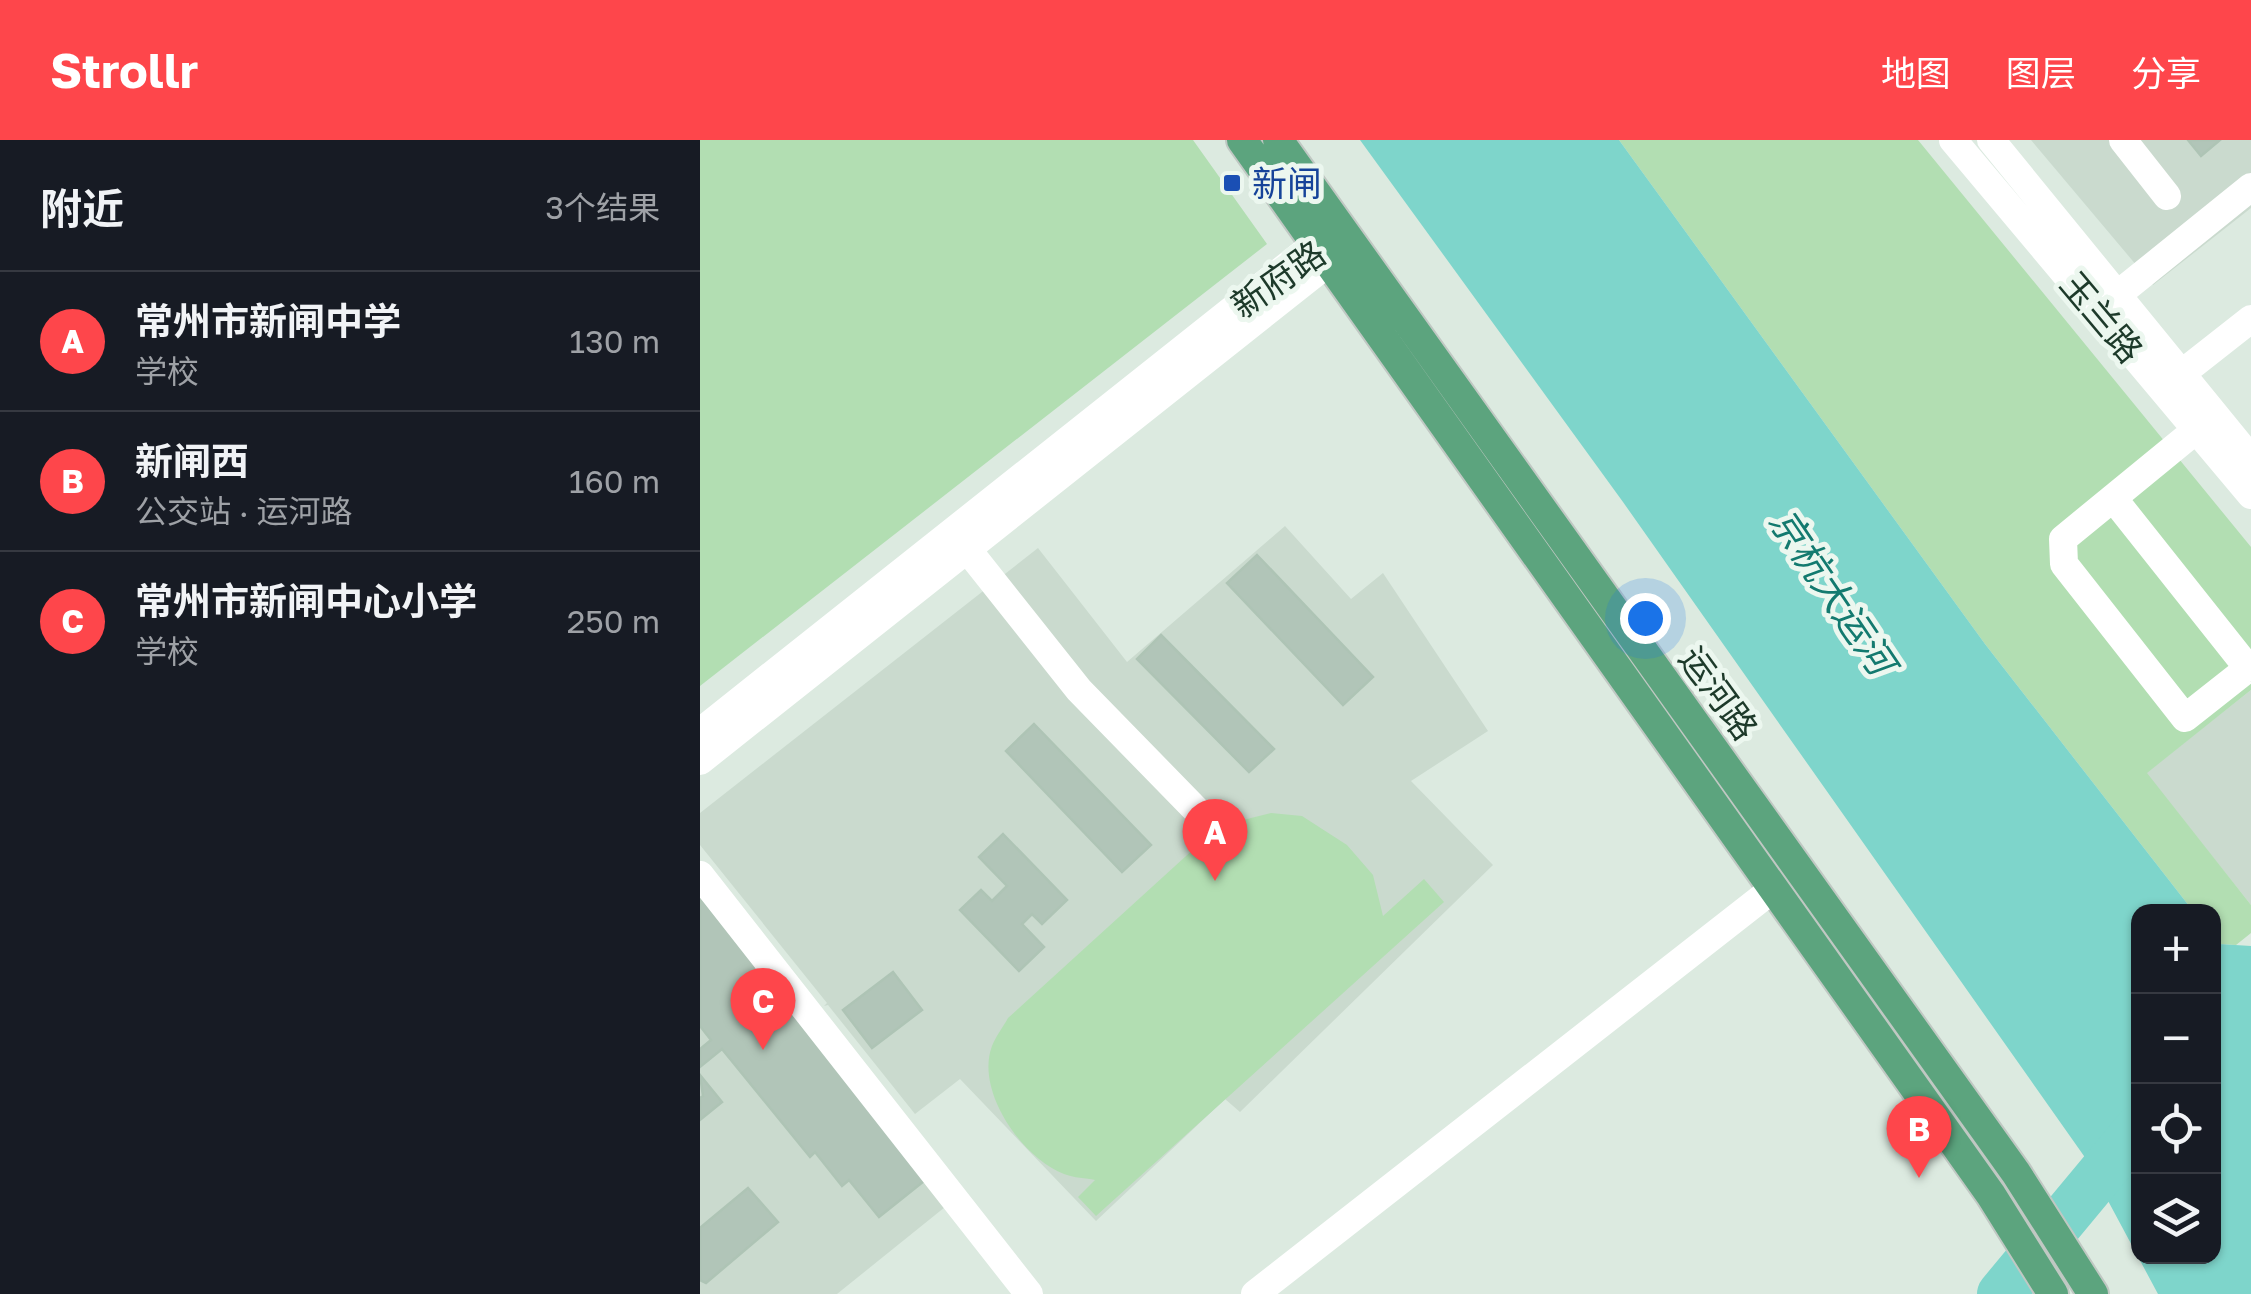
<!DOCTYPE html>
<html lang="zh">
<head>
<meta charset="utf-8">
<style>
  body { margin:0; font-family:"Golos Text","Noto Sans SC",sans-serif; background:#242831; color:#f1f3f6 }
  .controls { position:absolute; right:30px; bottom:30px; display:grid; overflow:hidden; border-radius:20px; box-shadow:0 2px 8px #0004 }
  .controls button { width:90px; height:90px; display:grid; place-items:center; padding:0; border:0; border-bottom:2px solid #363941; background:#171b24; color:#f1f3f6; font:50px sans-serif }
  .you { position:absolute; left:945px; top:478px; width:35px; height:35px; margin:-25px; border:8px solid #fff; border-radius:50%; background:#1a73e8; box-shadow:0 0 0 15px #1a73e833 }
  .badge { display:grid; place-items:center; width:65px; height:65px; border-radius:50%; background:#fe464b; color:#fff; font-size:32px; font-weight:700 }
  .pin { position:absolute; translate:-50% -82px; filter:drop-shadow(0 2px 5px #0008) }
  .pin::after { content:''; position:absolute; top:52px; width:35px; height:30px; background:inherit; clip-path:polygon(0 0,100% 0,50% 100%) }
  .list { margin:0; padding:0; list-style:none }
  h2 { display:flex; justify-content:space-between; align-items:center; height:130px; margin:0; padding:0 40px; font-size:42px }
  h2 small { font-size:32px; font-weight:400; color:#9ea1a6 }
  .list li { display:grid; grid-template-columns:65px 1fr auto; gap:30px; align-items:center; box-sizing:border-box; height:140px; padding:0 40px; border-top:2px solid #363941 }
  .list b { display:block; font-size:38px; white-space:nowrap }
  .list p { margin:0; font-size:32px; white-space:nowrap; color:#9ea1a6 }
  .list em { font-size:32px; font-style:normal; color:#9ea1a6 }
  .icon { flex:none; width:55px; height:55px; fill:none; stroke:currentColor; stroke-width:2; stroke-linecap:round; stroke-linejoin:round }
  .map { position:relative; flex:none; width:1551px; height:1154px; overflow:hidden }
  header { display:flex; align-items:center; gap:60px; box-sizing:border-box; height:140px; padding:0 50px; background:#fe464b; color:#fff }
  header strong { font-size:48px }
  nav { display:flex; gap:55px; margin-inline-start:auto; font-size:35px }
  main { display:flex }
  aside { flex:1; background:#171b24 }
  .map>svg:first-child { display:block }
</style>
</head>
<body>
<header>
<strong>Strollr</strong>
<nav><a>地图</a><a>图层</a><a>分享</a></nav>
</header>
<main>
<aside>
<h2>附近<small>3个结果</small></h2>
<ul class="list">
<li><span class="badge">A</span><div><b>常州市新闸中学</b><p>学校</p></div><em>130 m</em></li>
<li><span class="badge">B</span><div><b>新闸西</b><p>公交站 · 运河路</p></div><em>160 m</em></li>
<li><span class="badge">C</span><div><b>常州市新闸中心小学</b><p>学校</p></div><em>250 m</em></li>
</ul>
</aside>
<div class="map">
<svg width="1551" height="1154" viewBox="0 0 1551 1154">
  <rect width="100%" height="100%" fill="#dceae0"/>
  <path fill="#cadace" d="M 1331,0 L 1551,0 L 1551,68 L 1453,145 Z
    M 585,386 L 651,459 L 683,433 L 788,591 L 711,641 L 793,725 L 540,972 L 525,959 L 396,1081 L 260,939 L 215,974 L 128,865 L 124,866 L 127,863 L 0,705 L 0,673 L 338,408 L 427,522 Z
    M 1551,550 L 1551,765 L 1446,633 Z
    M 0,758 L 250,1063 L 137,1154 L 0,1154 Z"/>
  <path fill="#b2deb2" d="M 0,0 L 493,0 L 567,104 L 0,546 Z
    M 919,0 L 1218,0 L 1551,407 L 1551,550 L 1447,633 L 1551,765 L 1551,793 L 1536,805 L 1519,804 L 1514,797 L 1514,772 L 1493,771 L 1285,504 Z
    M 571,673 L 602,676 L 647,705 L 673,735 L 683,776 L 724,739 L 744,762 L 396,1076 L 378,1057 L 395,1040 C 386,1038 374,1038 364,1034 C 322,1018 275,951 292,906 C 296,896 303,887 308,878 L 519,686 Z"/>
  <path fill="#7ed5cb" d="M 660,0 L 919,0 L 1285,504 L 1493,771 L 1438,772 L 1438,1116 L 1514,1116 L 1514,797 L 1519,804 L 1551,806 L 1551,1154 L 1458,1154 L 1384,1016 L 923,362 Z"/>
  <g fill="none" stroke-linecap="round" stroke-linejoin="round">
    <path stroke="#7ed5cb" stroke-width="48" d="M 1301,1154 L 1438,989"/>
  </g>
  <path fill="#b1c5b8" stroke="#aec4b5" stroke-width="2.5" d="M 1488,0 L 1520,0 L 1501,16 Z
    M 557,415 L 673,537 L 643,565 L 527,443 Z
    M 461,495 L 574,609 L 549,632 L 437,519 Z
    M 334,584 L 451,705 L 422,732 L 306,611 Z
    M 303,694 L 367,760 L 342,784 L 332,774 L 322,784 L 344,807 L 319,831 L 260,770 L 281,750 L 292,761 L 307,746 L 279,717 Z
    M 0,757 L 229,1037 L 179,1077 L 149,1040 L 142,1046 L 115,1012 L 110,1017 L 22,909 L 0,927 L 0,909 L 11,900 L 0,886 Z
    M 193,832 L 222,870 L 172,908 L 143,870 Z
    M 0,935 L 22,962 L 0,980 L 0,958 L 3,956 Z
    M 48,1048 L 78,1082 L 6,1143 L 0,1140 L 0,1088 Z"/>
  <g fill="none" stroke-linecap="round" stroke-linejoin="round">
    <defs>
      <path id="major" d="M 542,0 L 1291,1055 L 1353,1154
        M 578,0 L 1316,1033 L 1393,1154"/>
    </defs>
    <use href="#major" stroke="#c0c8c3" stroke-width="34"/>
    <path stroke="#fff" stroke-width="28" d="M 1253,0 L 1551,355
      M 1291,0 L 1551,319
      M 1423,0 L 1467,56
      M 1417,155 L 1551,47
      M 1481,234 L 1551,179
      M 1496,290 L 1363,399 L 1364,424 L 1485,578 L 1551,526
      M 1413,358 L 1548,528
      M 267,409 L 379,550 L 501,675
      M 0,592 L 615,104 L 634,99
      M 0,621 L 628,123 L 640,105
      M 0,735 L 329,1154
      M 555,1154 L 1073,749"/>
    <use href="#major" stroke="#5ca47e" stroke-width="30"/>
  </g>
  <rect fill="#1a4fb4" stroke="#ecf7ef" stroke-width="4" x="522" y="33" width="20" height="20" rx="5"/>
  <g text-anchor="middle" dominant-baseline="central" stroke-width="10" stroke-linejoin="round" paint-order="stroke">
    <g font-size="35" fill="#164399" stroke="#ecf7ef" text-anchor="start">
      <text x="552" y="43">新闸</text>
    </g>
    <g font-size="35" fill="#1d3a2a" stroke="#ecf7ef">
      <text transform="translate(578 139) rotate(-35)">新府路</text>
      <text transform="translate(1402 177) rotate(50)">玉兰路</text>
      <text transform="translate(1019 553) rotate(54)">运河路</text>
    </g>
    <g font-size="38" font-style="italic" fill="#137a6f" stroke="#ecf7ef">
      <text transform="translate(1133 451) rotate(56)">京杭大运河</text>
    </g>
  </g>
</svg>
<div class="controls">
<button>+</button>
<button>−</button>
<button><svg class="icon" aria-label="locate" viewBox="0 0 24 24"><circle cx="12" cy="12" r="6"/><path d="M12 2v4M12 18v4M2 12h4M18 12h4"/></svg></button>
<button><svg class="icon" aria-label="layers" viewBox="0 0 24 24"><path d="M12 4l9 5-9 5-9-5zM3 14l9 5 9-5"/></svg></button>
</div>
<div class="you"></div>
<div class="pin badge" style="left:515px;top:741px">A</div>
<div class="pin badge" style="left:1219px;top:1038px">B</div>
<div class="pin badge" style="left:63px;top:910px">C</div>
</div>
</main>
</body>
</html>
